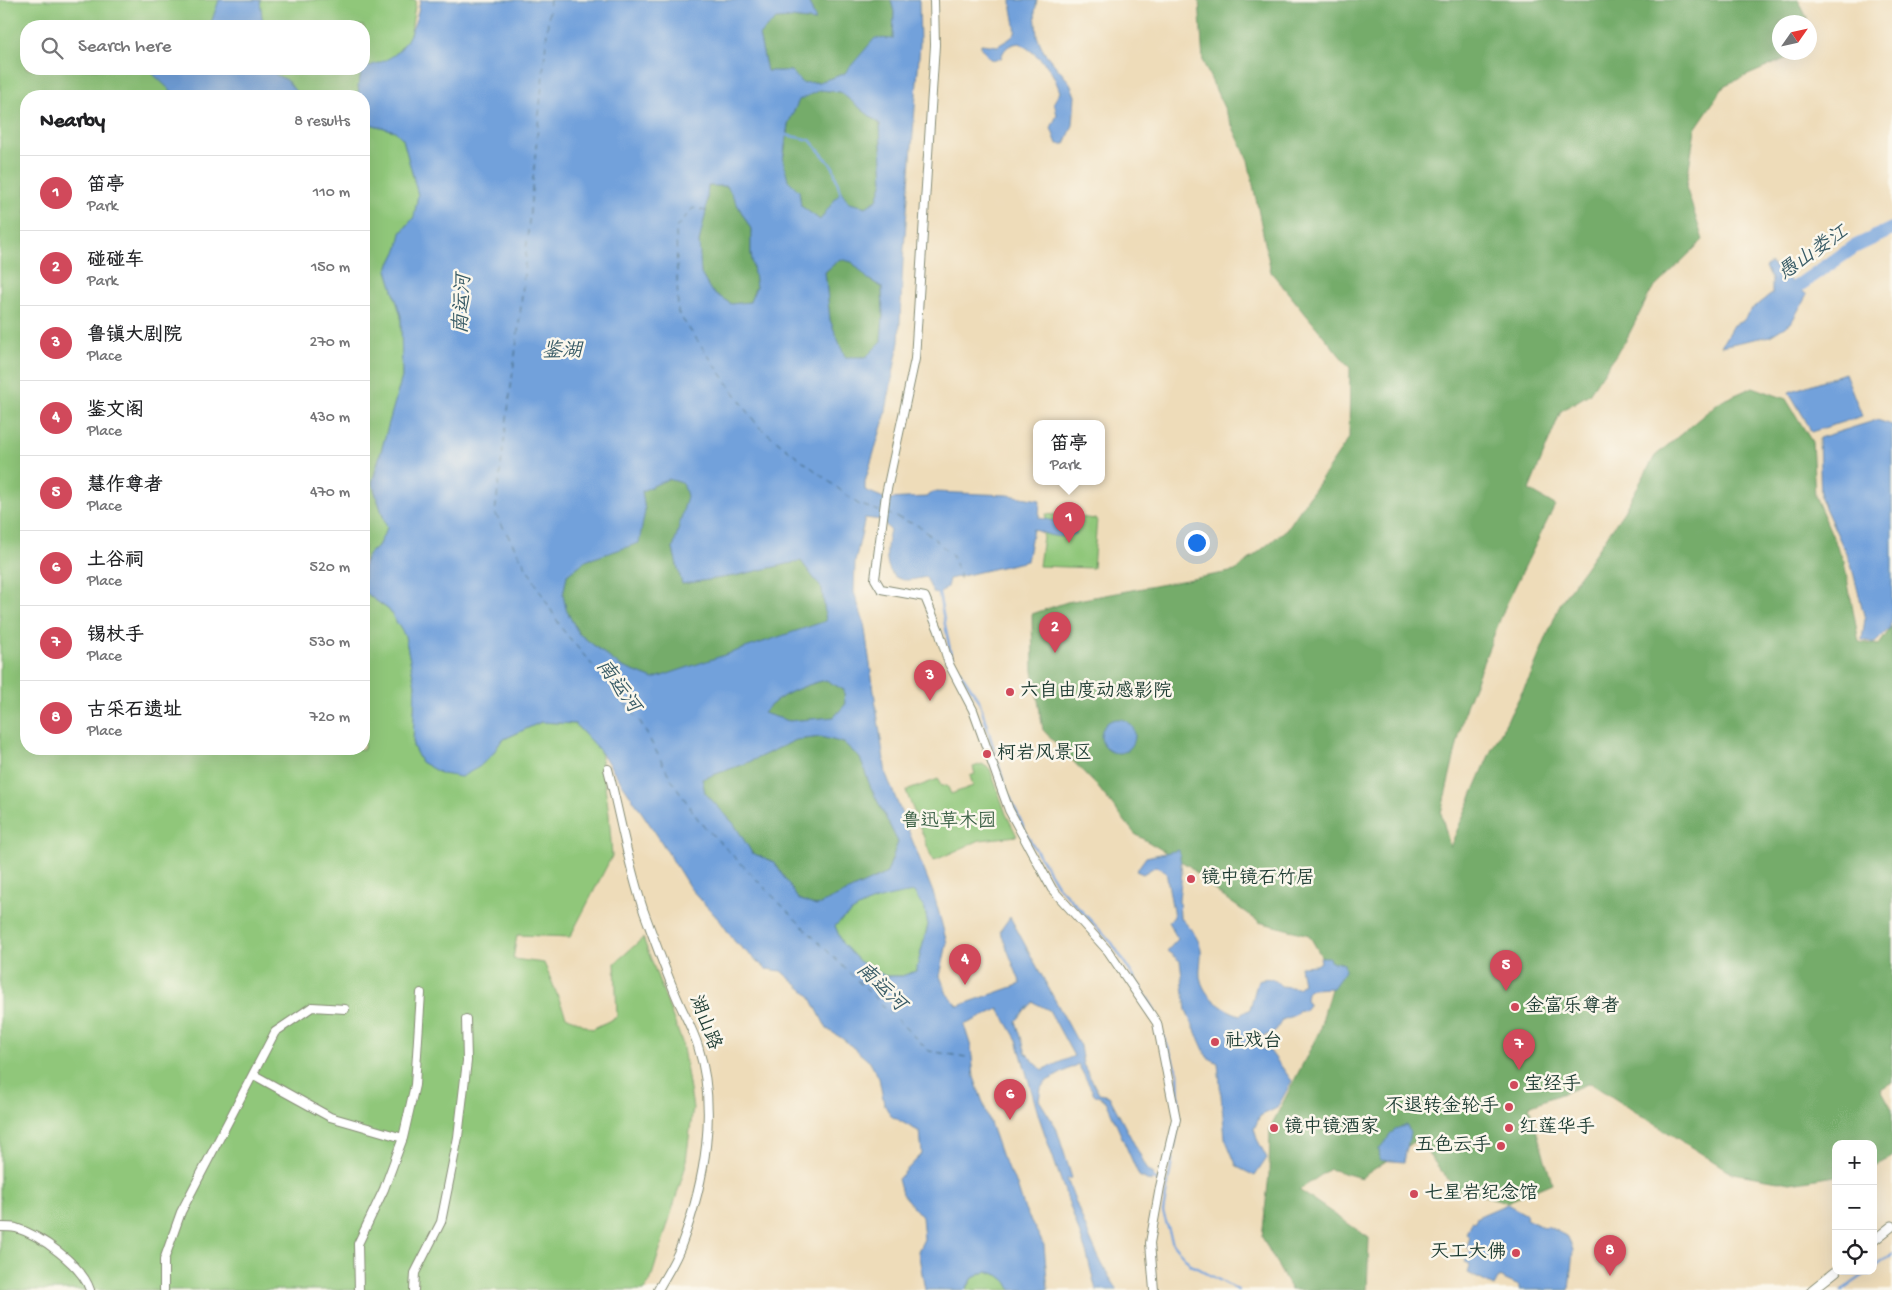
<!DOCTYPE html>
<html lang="en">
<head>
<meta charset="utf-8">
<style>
  body { margin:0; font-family:"Gochi Hand","LXGW WenKai TC",sans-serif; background:#f6f6f6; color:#202124 }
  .controls { position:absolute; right:15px; bottom:15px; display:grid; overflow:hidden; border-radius:10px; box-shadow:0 5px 20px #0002 }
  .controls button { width:45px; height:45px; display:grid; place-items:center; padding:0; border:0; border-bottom:1px solid #e0e0e0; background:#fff; color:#202124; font:25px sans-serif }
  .compass { position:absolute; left:1772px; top:15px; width:45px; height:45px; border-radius:50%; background:#fff; box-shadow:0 5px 20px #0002; rotate:56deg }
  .you { position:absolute; left:1196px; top:542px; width:18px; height:18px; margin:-12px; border:4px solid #fff; border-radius:50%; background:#1a73e8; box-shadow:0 0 0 8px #1a73e833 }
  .badge { display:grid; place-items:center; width:32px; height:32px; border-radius:50%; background:#d1495b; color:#fff; font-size:16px; font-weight:700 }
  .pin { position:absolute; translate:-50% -41px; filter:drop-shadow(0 1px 2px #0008) }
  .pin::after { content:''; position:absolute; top:26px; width:18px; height:15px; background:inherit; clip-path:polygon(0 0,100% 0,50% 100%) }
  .popup { position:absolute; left:1033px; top:420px; width:72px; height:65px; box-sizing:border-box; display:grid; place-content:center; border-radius:10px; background:#fff; filter:drop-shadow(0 1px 4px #0005); font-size:16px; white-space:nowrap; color:#757577 }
  .popup b { font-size:19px; color:#202124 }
  .popup::after { content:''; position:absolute; left:50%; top:100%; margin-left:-10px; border:10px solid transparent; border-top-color:#fff }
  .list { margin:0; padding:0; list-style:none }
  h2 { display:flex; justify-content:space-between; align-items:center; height:65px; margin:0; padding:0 20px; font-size:21px }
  h2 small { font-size:16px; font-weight:400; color:#757577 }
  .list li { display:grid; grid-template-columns:32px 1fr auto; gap:15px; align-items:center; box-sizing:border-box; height:75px; padding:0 20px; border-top:1px solid #e0e0e0 }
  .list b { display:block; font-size:19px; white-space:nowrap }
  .list p { margin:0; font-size:16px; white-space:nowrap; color:#757577 }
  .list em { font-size:16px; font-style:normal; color:#757577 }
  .icon { flex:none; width:28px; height:28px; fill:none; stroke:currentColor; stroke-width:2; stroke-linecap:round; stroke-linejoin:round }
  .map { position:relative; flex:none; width:1892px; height:1290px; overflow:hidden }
  .search { position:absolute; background:#fff; box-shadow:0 5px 20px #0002; left:20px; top:20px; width:350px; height:55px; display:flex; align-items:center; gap:12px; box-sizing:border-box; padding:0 18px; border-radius:20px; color:#757577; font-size:19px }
  .panel { position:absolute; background:#fff; box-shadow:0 5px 20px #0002; left:20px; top:90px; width:350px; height:665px; border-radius:20px }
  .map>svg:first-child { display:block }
</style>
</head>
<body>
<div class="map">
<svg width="1892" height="1290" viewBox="0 0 1892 1290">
  <rect width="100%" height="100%" fill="#fbf7ec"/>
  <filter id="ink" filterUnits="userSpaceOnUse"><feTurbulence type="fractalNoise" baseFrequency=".02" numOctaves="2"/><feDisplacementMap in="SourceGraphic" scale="10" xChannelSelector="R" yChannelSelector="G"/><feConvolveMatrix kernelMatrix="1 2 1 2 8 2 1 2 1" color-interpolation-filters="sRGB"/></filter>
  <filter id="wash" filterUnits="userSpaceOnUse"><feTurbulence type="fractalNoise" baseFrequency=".0096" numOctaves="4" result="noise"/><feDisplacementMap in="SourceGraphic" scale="20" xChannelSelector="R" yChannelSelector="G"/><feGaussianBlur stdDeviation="1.12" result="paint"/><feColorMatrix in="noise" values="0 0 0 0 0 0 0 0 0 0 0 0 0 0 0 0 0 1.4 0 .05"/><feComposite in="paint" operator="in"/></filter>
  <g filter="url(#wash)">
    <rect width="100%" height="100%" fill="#eedcb9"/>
    <path fill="#90c77a" stroke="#588257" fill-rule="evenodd" d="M 0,0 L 416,0 L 410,37 L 360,96 L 26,96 L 26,749 L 364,749 L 364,592 L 389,610 L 405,636 L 415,685 L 413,746 L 421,762 L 442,774 L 502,740 L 541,722 L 575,724 L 600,751 L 609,814 L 612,856 L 570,937 L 517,935 L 513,959 L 544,963 L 566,1016 L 592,1029 L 617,1017 L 615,963 L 643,938 L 682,1042 L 693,1108 L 685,1168 L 650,1282 L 644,1290 L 0,1290 ZM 26,26 L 364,26 L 364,69 L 26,69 Z
      M 364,115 L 370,124 L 395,131 L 403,139 L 418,195 L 414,217 L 401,233 L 398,248 L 387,270 L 401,316 L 402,377 L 372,483 L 387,528 L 377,548 L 370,552 L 364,563 Z
      M 1046,514 L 1097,519 L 1093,568 L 1039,566 Z
      M 982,764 L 990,769 L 1006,814 L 1017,836 L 980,840 L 933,861 L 906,791 L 938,779 L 941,786 L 947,785 L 951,794 L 973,786 L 970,776 L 975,774 L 973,767 Z
      M 914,891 L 925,910 L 928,925 L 916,971 L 902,976 L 885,976 L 859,961 L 842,943 L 835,926 C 859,902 882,897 914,891 Z
      M 987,1271 C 998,1275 1008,1278 1011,1290 L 966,1290 L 973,1278 Z"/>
    <path fill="#74ac6a" stroke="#4a744f" d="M 808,0 L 891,0 L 894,12 L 893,40 L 853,64 L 844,74 L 819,82 L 802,83 L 791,71 L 767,71 L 759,35 L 776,19 L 791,18 L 816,21 Z
      M 1199,0 L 1798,0 L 1807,18 L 1806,22 L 1780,22 L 1780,52 L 1793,53 L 1792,56 L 1725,85 L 1695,129 L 1686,187 L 1703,240 L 1651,291 L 1627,338 L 1589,394 L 1561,411 L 1529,490 L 1555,505 L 1505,607 L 1466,706 L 1441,813 L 1450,847 L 1490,753 L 1530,677 L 1561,602 L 1623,513 L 1655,456 L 1719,402 L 1753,387 L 1786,399 L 1812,442 L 1815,496 L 1844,562 L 1859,642 L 1879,645 L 1892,626 L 1892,1082 L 1881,1089 L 1892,1109 L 1892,1157 L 1873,1167 L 1873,1144 L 1836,1144 L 1836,1176 L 1790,1183 L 1732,1173 L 1590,1083 L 1529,1106 L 1552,1183 L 1507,1202 L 1455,1188 L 1417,1140 L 1361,1178 L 1330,1169 L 1299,1190 L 1369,1238 L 1367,1290 L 1291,1290 L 1262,1237 L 1269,1175 L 1270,1128 L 1319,1032 L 1334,978 L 1309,935 L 1259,922 L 1218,893 L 1189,866 L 1135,834 L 1097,786 L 1043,730 L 1033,671 L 1032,614 L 1067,602 L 1235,571 L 1287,529 L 1349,438 L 1350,368 L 1271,272 L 1248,160 L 1203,62 Z
      M 820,90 L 840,92 L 880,124 L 883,181 L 877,200 L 866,207 L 849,203 L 820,220 L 801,206 L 799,191 L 788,180 L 783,160 L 787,138 L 788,124 L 799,100 Z
      M 708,186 L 727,186 L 751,229 L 751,253 L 756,286 L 750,302 L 731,304 L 711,291 L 701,274 L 699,242 L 706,211 Z
      M 840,259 L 852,262 L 868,279 L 882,287 L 883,316 L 881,342 L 866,357 L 845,358 L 830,320 L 825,272 Z
      M 668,479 L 683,483 L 688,496 L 673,549 L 682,584 L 734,576 L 801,561 L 822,589 L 826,622 L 653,679 L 620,666 L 578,633 L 566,609 L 563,595 L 567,575 L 585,561 L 638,543 L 645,511 L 642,491 Z
      M 826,680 L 844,690 L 845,705 L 834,717 L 789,721 L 763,713 C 778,695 804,685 826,680 Z
      M 821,737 L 844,743 L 860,758 L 871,788 L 898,842 L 887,873 L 816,906 L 798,899 L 774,862 L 752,853 L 734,824 L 705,793 L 702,779 L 749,762 L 796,740 Z"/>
    <path fill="#72a1db" stroke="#486f88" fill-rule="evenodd" d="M 219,0 L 260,0 L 263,26 L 210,26 Z
      M 420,0 L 808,0 L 816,21 L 791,18 L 776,19 L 759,35 L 767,71 L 791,71 L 802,83 L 819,82 L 844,74 L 875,38 L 893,39 L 894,12 L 891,0 L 919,0 L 920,44 L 903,261 L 899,342 L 885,416 L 865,482 L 865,490 L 886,499 L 926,497 L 934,492 L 1008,495 L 1040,500 L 1039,518 L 1075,525 L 1076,534 C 1057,539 1050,536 1033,529 L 1027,561 L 949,579 L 947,587 L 939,594 L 933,593 L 926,577 C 920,578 913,580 906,580 C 881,579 886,546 890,530 L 882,520 L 865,518 L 855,562 L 854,592 L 864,623 L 886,774 L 934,895 L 947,943 L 940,976 L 947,994 L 958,1006 L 1021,984 L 1000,931 L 1010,917 L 1080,1046 L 1083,1064 L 1099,1094 L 1109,1096 L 1149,1172 L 1153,1174 L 1151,1182 L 1139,1176 L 1106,1101 L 1094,1094 L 1078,1064 L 1045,1082 L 1041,1088 L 1039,1100 L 1056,1127 L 1072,1178 L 1067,1179 C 1082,1217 1094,1257 1118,1290 L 1096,1290 L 1087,1255 L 1039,1117 L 1017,1040 L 999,1009 L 964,1025 L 971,1047 L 974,1077 L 1002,1157 L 1017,1185 L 1025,1210 L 1044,1245 L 1048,1290 L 1011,1290 C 1008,1278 998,1275 987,1271 L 973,1278 L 965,1290 L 925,1290 L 918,1251 L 924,1239 L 922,1217 L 902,1194 L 898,1179 L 922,1154 L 920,1132 L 891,1116 L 884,1104 L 879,1078 L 871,1063 L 843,1039 L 827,1029 L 810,996 L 781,971 L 766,969 L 735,942 L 721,922 L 690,888 L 657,835 L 600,751 L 575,724 L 541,722 L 502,740 L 492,755 L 479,767 L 461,777 L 442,774 L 421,762 L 413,746 L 415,685 L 405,636 L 389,610 L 364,592 L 364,563 L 370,552 L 377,548 L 387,528 L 372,483 L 402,377 L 401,316 L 387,270 L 398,248 L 401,233 L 414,217 L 418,195 L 403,139 L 395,131 L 370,124 L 364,115 L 364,96 L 359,96 L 358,86 L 362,70 C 371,64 382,63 391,57 C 408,47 418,19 420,0 ZM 820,90 L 840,92 L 880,124 L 883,181 L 877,200 L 866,207 L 849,203 L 841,191 L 820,220 L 801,206 L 799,191 L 788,180 L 783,160 L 788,124 L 799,100 ZM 708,186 L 727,186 L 751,229 L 751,253 L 756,287 L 750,302 L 731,304 L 711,291 L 701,274 L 699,242 L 706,211 ZM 840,259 L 852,262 L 868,279 L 882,287 L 883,316 L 881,342 L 866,357 L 845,357 L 830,320 L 825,272 ZM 668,479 L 683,483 L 687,496 L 673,549 L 682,584 L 734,576 L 801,561 L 822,589 L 826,621 L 653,679 L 620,666 L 578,633 L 566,609 L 563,595 L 567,575 L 585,561 L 639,543 L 645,511 L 642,491 ZM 826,680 L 844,690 L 845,705 L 834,717 L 789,721 L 763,713 C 778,695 804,685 826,680 ZM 821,737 L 844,743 L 860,758 L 871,788 L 898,842 L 887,873 L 816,906 L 798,899 L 774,862 L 752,853 L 734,824 L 705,793 L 702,779 L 749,762 L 796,740 ZM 914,892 L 925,910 L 928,925 L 916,971 L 902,976 L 885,976 L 859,961 L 842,943 L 835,926 C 859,902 882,897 914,892 ZM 1033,1002 L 1049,1010 L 1074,1056 L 1042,1070 L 1026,1053 L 1016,1021 Z
      M 1011,0 L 1037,0 L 1035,12 L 1037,36 L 1044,52 L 1070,83 L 1075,96 L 1073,125 L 1065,144 L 1057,144 L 1051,128 L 1057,115 L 1054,102 L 1060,92 C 1051,65 1041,58 1020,43 C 1009,44 1004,48 1001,58 L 996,60 L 990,59 L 981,48 L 981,44 L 998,46 C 1003,42 1013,38 1015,33 C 1017,30 1011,7 1011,0 Z
      M 155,69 L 273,69 L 276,75 L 287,80 L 299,96 L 172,96 L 170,90 L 153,74 Z
      M 1770,263 L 1807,295 L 1791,323 L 1770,336 L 1721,346 L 1733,325 L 1743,321 L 1751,310 L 1772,294 L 1772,280 L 1765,267 Z
      M 1845,373 L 1862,416 L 1811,432 L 1805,419 L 1789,392 Z
      M 1877,420 L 1892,425 L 1892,621 L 1889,629 L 1875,643 L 1862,640 L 1865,619 L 1851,564 L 1821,499 L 1819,438 Z
      M1101 736a17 17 0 1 1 34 0a17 17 0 1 1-34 0Z
      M 1179,850 L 1182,873 L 1179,900 L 1180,917 C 1189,927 1198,936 1201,949 C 1202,958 1199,968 1200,977 C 1204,997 1222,1009 1240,1015 L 1250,1009 L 1258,980 C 1268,977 1274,978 1281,986 L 1298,988 L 1303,984 L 1300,966 L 1317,965 L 1321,962 L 1320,957 L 1329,957 L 1330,961 L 1334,963 L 1338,962 L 1344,964 L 1345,971 L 1333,988 L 1311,989 L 1307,993 L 1306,999 L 1309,1005 L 1304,1011 L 1299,1010 L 1295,1015 L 1282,1020 L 1275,1032 L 1256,1039 L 1262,1049 L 1270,1051 L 1292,1081 L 1277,1108 L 1260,1116 L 1254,1129 L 1257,1139 L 1267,1158 L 1255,1176 L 1237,1167 L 1225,1138 L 1218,1063 L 1207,1057 L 1186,1010 L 1180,961 L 1167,951 L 1178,939 L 1168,922 L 1174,917 L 1166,872 L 1156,866 L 1143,874 L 1136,871 L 1146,857 Z
      M 1407,1125 L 1410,1133 L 1404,1162 L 1380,1160 L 1379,1149 L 1395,1129 Z
      M 1507,1204 L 1527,1215 L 1526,1219 L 1545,1228 L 1547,1226 L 1568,1237 L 1573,1250 L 1569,1290 L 1519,1290 L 1519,1286 L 1499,1277 L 1494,1286 L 1467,1273 L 1470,1264 L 1465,1262 L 1471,1250 L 1467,1247 L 1470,1237 L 1466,1234 L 1471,1221 L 1474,1222 L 1477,1217 Z"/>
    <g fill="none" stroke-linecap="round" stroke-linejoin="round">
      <path stroke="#72a1db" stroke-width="2.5" d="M 786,135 L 810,140 L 833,167 L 841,195
        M 939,594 L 952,660 L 979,700 L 1005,786 L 1027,835 L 1057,885 L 1112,943 L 1153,1007 L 1157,1017
        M 1162,1032 L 1178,1073 L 1179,1118
        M 1178,1126 L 1163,1212 L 1173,1244 L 1191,1265 L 1238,1290
        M 1149,1177 L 1168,1185
        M 1873,1269 L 1892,1254
        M 1842,1290 L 1870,1271"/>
      <path stroke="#72a1db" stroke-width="14" d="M 1784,299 L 1789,292 L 1854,247 L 1892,229"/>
      <path stroke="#385b66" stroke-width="1" stroke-dasharray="6 5" stroke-linecap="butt" d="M 550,0 L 520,316 L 495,513 L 562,629 L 641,723 L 671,779 L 700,822 L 808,932 L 929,1051 L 966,1057
        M 706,211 L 693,208 L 676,228 L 678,313 L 758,426 L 858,504 L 879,511
        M 886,513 L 921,527 L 952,555 L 962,583"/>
    </g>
  </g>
  <g filter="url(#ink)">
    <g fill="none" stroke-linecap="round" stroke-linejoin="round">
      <defs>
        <path id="minor" d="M 934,0 L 935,45 L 915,359 L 886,494 L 875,579 L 881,589 L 925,597 L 939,631 L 949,664 L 973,710 L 1009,810 L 1052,889 L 1108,951 L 1157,1023 L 1176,1119 L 1160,1187 L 1150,1243 L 1154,1290
          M 608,769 C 620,816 628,865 644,912 C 654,939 664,967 675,993 C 682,1011 692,1027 698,1046 C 718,1109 705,1181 682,1243 C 677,1259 666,1275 658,1290
          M 254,1075 L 330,1117 L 403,1138
          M 0,1227 C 5,1227 11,1227 16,1228 C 40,1235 82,1265 90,1290
          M 164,1290 L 164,1260 L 181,1212 L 275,1032 L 312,1007 L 345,1009
          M 359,1290 L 358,1244 L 384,1189 L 403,1138 L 415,1085 L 421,993
          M 414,1290 L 415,1273 L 441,1222 L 458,1137 L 467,1061 L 466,1019"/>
        <path id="tertiary" d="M 1873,1241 L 1892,1226
          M 1812,1290 L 1836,1271"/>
      </defs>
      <use href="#minor" stroke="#868c76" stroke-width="10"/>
      <use href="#tertiary" stroke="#868c76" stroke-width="11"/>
      <use href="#minor" stroke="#fff" stroke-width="8"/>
      <use href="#tertiary" stroke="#fff" stroke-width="9"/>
    </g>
  </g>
  <g fill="#d1495b" stroke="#fbf7ec" stroke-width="2">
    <circle cx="1010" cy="692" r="5"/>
    <circle cx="987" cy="754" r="5"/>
    <circle cx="1191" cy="879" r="5"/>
    <circle cx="1515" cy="1007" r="5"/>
    <circle cx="1215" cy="1042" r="5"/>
    <circle cx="1514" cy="1085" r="5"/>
    <circle cx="1509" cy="1107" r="5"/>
    <circle cx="1274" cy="1128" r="5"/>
    <circle cx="1509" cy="1128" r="5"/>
    <circle cx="1501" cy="1146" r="5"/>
    <circle cx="1414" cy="1194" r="5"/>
    <circle cx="1516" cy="1253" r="5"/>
  </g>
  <g text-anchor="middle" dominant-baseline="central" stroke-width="5" stroke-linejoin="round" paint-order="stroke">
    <g font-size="19" fill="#1f3d34" stroke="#fbf7ec" text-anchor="start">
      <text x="1020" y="692">六自由度动感影院</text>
      <text x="997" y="754">柯岩风景区</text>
      <text x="1201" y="879">镜中镜石竹居</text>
      <text x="1525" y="1007">金富乐尊者</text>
      <text x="1225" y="1042">社戏台</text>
      <text x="1524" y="1085">宝经手</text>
      <text x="1499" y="1107" text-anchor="end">不退转金轮手</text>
      <text x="1284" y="1128">镜中镜酒家</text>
      <text x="1519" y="1128">红莲华手</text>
      <text x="1491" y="1146" text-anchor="end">五色云手</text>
      <text x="1424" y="1194">七星岩纪念馆</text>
      <text x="1506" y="1253" text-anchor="end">天工大佛</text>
    </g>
    <g font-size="19" fill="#3b6046" stroke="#fbf7ec">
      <text x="949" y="822">鲁迅草木园</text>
    </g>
    <g font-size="19" fill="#1f3d34" stroke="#fbf7ec">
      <text transform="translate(704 1023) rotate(69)">湖山路</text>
    </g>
    <g font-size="20" font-style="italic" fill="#385b66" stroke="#fbf7ec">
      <text transform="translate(1814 254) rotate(-35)">愚山娄江</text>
      <text transform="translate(464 304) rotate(-87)">南运河</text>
      <text x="562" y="352">鉴湖</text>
      <text transform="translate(617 687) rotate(54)">南运河</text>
      <text transform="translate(880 988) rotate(44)">南运河</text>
    </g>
  </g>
</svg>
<div class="controls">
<button>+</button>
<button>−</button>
<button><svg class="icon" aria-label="locate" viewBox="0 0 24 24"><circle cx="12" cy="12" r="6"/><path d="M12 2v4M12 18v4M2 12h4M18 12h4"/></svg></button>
</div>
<svg class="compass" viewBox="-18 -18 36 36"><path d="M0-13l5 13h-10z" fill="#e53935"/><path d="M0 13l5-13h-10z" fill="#757577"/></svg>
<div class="you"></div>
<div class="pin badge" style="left:1069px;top:543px">1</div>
<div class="popup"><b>笛亭</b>Park</div>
<div class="pin badge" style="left:1055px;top:653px">2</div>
<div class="pin badge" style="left:930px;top:701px">3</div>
<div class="pin badge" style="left:965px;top:985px">4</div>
<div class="pin badge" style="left:1506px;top:991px">5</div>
<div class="pin badge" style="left:1010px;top:1120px">6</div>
<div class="pin badge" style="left:1519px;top:1070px">7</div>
<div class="pin badge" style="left:1610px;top:1276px">8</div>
<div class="search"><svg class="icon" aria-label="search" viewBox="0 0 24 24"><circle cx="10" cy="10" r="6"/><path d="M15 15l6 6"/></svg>Search here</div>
<section class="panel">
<h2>Nearby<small>8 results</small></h2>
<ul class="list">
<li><span class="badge">1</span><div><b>笛亭</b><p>Park</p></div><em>110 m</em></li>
<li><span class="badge">2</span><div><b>碰碰车</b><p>Park</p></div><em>150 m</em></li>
<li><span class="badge">3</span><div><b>鲁镇大剧院</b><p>Place</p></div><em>270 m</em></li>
<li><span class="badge">4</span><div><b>鉴文阁</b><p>Place</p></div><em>430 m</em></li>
<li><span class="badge">5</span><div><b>慧作尊者</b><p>Place</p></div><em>470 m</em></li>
<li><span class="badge">6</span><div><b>土谷祠</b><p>Place</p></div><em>520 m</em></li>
<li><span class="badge">7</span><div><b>锡杖手</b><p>Place</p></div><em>530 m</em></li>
<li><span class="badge">8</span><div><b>古采石遗址</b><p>Place</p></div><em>720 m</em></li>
</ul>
</section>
</div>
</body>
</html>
